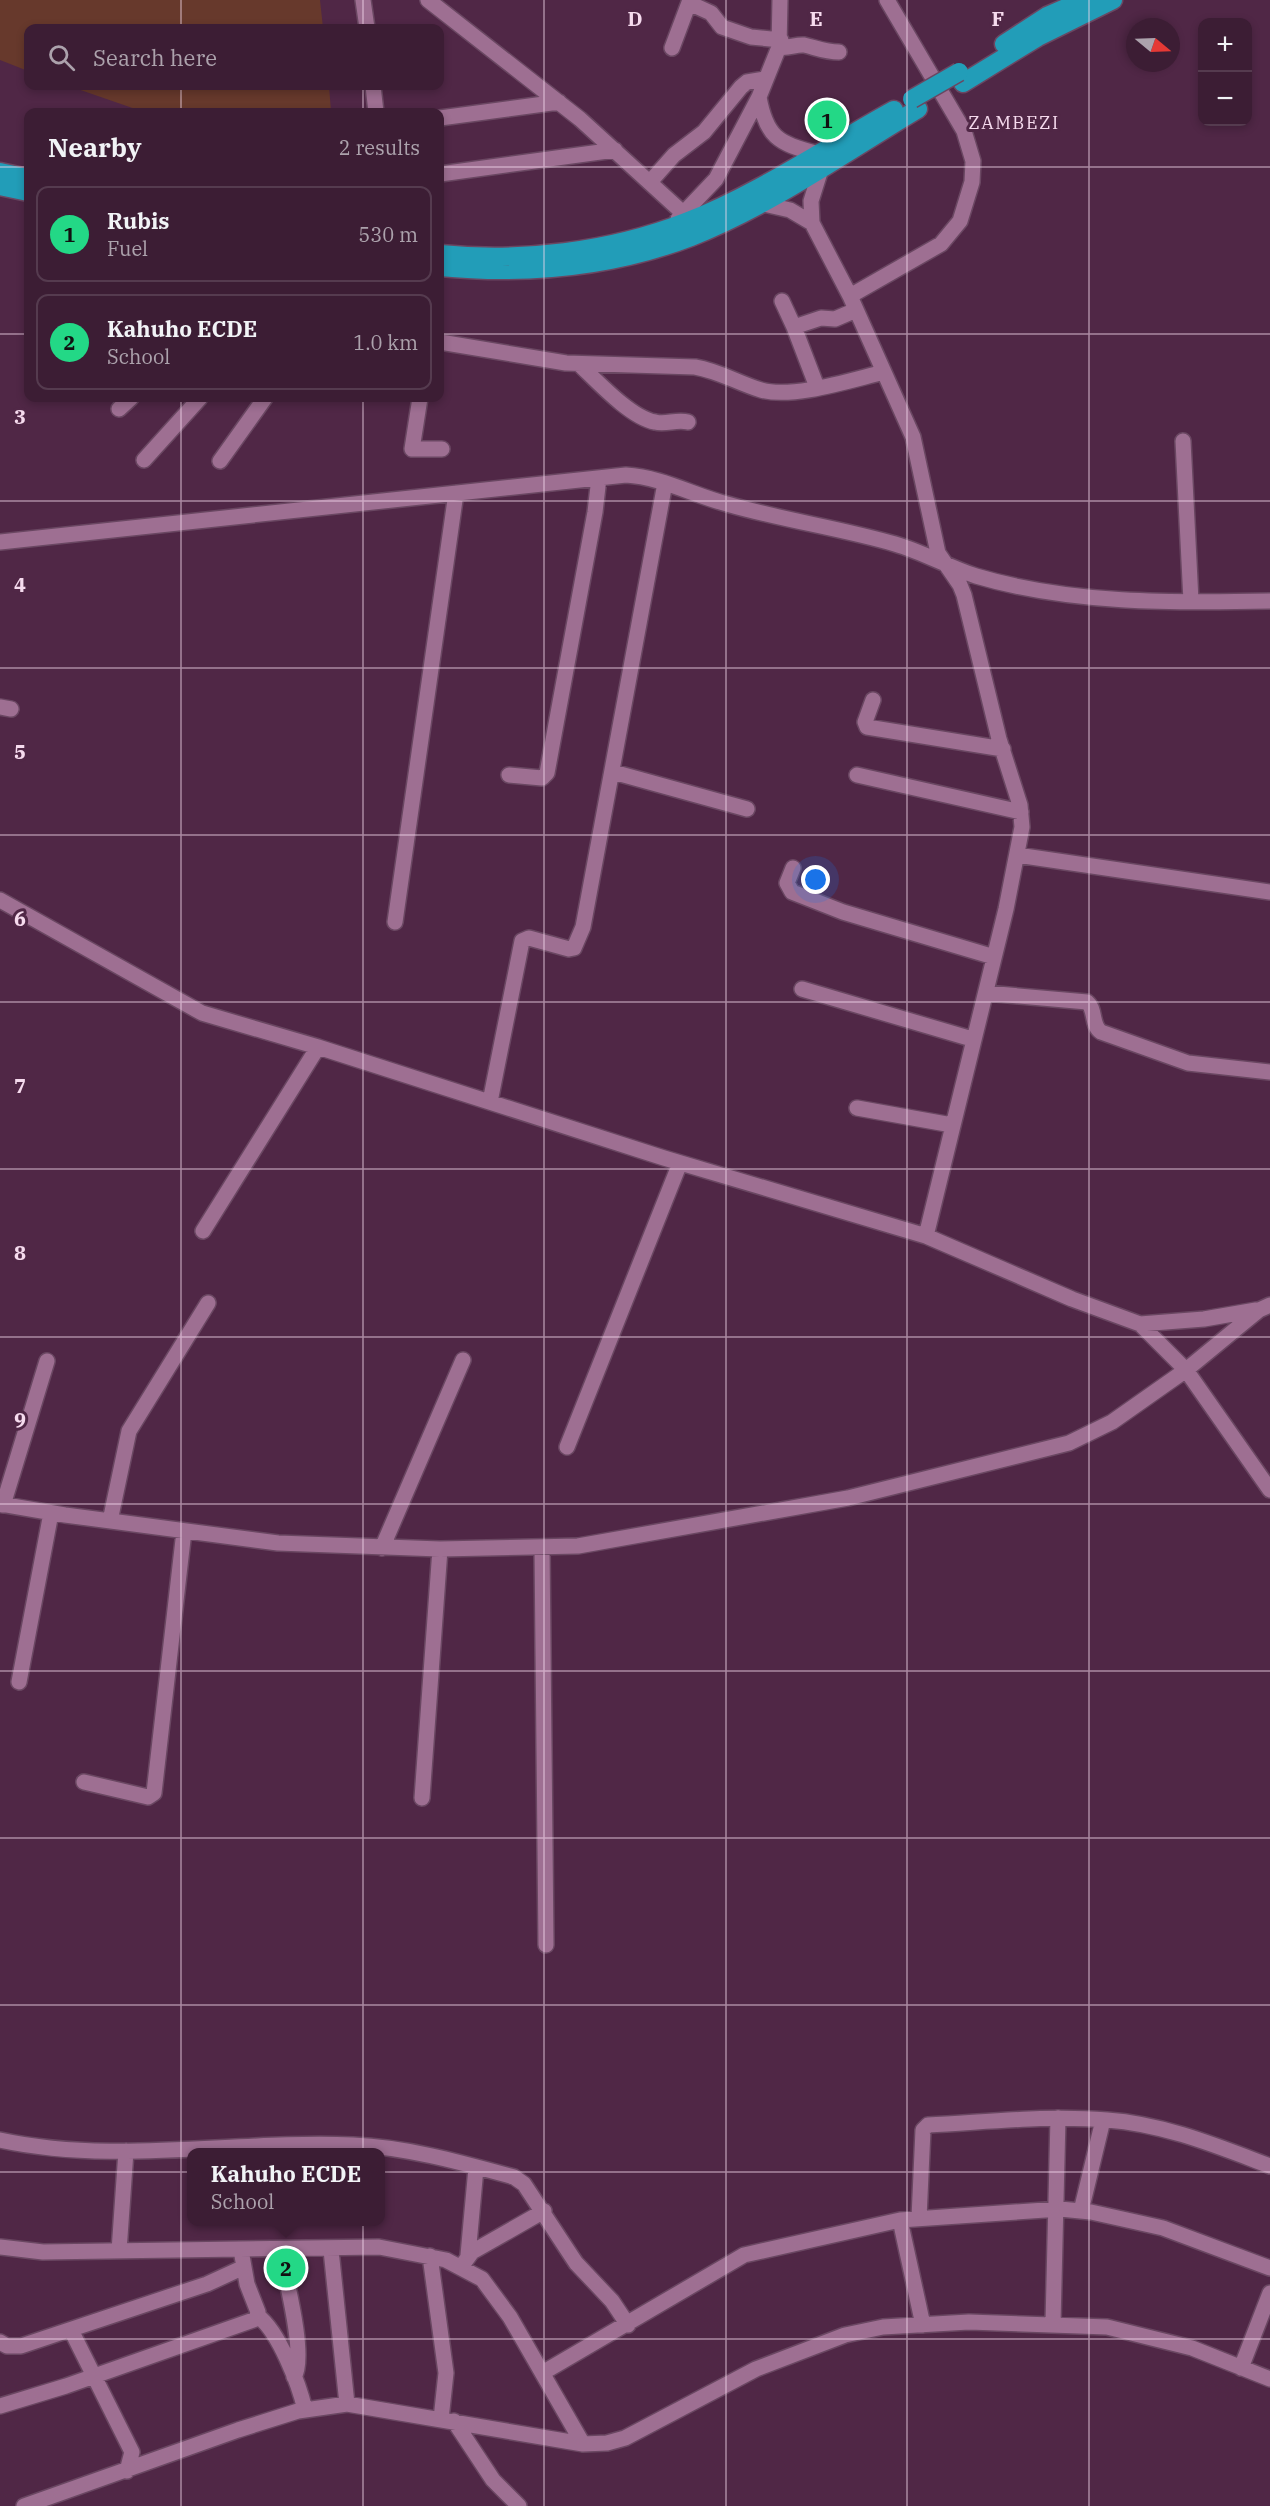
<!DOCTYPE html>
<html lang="en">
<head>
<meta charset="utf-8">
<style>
  body { margin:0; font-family:"IBM Plex Serif",serif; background:#472a40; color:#f1f3f6 }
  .controls { position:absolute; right:18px; top:18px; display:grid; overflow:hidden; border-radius:12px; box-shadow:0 3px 9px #0003 }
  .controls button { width:54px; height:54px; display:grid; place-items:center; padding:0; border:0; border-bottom:2px solid #553b4f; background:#3c1d34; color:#f1f3f6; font:30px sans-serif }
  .compass { position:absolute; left:1126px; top:18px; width:54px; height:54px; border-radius:50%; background:#3c1d34; box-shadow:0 3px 9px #0003; rotate:109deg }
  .you { position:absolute; left:816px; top:880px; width:21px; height:21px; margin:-15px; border:4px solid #fff; border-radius:50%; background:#1a73e8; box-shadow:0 0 0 9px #1a73e833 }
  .badge { display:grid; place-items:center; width:39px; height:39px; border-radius:50%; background:#23d886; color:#111; font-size:20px; font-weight:700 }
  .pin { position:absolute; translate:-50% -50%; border:3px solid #fff; box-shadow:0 2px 6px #0006 }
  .popup { position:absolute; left:187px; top:2148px; width:198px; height:78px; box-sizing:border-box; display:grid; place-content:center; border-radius:12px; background:#3c1d34; filter:drop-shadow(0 2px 4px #0005); font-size:20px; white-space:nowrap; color:#aca2ac }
  .popup b { font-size:22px; color:#f1f3f6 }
  .popup::after { content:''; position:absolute; left:50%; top:100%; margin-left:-12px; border:12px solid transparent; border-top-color:#3c1d34 }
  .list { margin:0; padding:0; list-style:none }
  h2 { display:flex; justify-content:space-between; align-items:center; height:78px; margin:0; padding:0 24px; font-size:26px }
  h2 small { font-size:20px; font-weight:400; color:#aca2ac }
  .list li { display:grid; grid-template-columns:39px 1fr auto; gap:18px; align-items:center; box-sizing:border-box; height:96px; margin:0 12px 12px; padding:0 12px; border:2px solid #553b4f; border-radius:12px }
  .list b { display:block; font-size:22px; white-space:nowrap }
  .list p { margin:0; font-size:20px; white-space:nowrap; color:#aca2ac }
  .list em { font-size:20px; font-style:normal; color:#aca2ac }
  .icon { flex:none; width:33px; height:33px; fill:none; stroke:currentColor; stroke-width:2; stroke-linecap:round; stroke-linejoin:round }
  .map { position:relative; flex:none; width:1270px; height:2506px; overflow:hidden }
  .search { position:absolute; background:#3c1d34; box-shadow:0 3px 9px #0003; left:24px; top:24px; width:420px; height:66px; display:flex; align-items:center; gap:15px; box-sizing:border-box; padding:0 21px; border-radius:12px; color:#aca2ac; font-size:22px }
  .panel { position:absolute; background:#3c1d34; box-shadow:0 3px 9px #0003; left:24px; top:108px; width:420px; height:294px; border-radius:12px }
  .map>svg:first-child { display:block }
</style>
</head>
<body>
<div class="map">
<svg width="1270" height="2506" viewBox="0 0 1270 2506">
  <rect width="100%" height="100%" fill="#502746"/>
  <path fill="#67392c" d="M 0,0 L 320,0 L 323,28 L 28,28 L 28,71 L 0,60 Z
    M 69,86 L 329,86 L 331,111 L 144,112 Z"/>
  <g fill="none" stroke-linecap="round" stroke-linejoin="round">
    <defs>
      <path id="minor" d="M 363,0 L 367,28
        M 428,0 L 580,119 L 683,213
        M 689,3 L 711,13 L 722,27 L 751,37 L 781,40
        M 779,47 C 788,49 796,44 804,45 C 817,48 825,52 839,52
        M 672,48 L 690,0
        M 373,86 L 376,112
        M 759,97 C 766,136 778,144 816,153
        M 440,118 L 559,102
        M 822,166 L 811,201 L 812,223 L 850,296 L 913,437 L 938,553 L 960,585 L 964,595 L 999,739 L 1020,805 L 1022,827 L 1006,909 L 926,1236 L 1072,1299 L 1140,1324 L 1186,1370 L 1270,1490
        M 440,174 L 615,150
        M 650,182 L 674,155 L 704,132 L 741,87 L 747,82 L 765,79
        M 760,203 L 790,210 L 812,223
        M 678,219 L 716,179 L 759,97 L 779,47 L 780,0
        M 850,296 L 941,244 L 960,221 L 972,182 L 973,161 L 964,131 L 887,0
        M 782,301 L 794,327 L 821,318 L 835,319 L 856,310
        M 794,327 L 817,387
        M 440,342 L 566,363 L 695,367 C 719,371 738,383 761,390 C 793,399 851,380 884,372
        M 579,364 C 597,381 631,418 655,422 C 666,425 676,419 688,422
        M 420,398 L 412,449 L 442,449
        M 119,409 L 131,398
        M 1183,441 L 1191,601
        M 144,460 L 200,398
        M 220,461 L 265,398
        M 0,542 L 626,475 C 661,477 693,495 727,504 C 782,520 840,528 895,544 C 923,552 948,567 976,576 C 1070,604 1173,603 1270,601
        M 873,700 L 865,722 L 867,727 L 1003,749
        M 0,707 L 11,709
        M 613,772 L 747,809
        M 509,775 L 542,778 L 547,773 L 595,512 L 599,478
        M 857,775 L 1021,812
        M 1017,855 L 1270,892
        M 793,868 L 787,883 L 792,892 L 843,912 L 994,957
        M 0,900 L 202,1013 L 318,1047 L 664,1158 L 926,1236
        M 395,922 L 456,493
        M 802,989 L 972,1039
        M 986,993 L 1087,1002 C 1096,1009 1091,1025 1101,1032 L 1188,1063 L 1270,1072
        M 490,1102 L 522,941 L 529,938 L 569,949 L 574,948 L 583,927 L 665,483
        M 857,1108 L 952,1125
        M 203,1231 L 318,1047
        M 1140,1324 L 1204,1319 L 1256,1310
        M 567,1447 L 680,1163
        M 0,1504 L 65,1515 L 278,1543 L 440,1549 L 578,1546 L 848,1498 L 1069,1443 L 1112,1422 L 1186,1370 L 1259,1310 L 1270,1305
        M 3,1505 L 47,1361
        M 110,1521 L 129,1431 L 208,1303
        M 382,1548 L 463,1360
        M 542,1548 L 546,1945
        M 19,1682 L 51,1513
        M 84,1782 L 148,1797 L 154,1793 L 184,1531
        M 422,1798 L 440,1549
        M 0,2140 C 116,2165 236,2140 353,2145 C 407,2147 463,2163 514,2177 L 524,2184 L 576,2263 L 612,2301 L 628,2325
        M 1081,2211 L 1103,2120
        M 919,2218 L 923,2130 L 928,2125 C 988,2122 1048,2115 1107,2120 C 1164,2124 1217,2146 1270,2166
        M 900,2220 L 923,2325
        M 0,2247 L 43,2252 L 379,2247 L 446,2260 L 482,2279 L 510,2317 L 583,2444
        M 280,2250 C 285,2275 307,2357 294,2377
        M 331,2250 L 347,2404
        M 119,2251 L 126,2151
        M 468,2255 L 476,2168
        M 430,2256 L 446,2373 L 441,2419
        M 461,2267 L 472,2252 L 544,2211
        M 258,2316 C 279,2332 299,2384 305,2410
        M 1053,2323 L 1058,2118
        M 71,2330 L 132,2452 L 127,2471
        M 0,2342 L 7,2346 L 21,2346 L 207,2284 L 244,2267
        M 1241,2368 L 1270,2293
        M 544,2372 L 744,2255 L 900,2220 L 1060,2209 L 1091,2212 L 1163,2228 L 1270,2268
        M 0,2406 L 66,2386 L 256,2319 L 258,2312 L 247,2284 L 241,2250
        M 454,2421 L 493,2480 L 519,2506
        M 24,2506 L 238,2430 L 298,2411 L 347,2404 L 583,2444 L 607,2443 L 625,2438 L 756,2369 L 845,2335 L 883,2327 L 969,2322 L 1107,2327 L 1192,2348 L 1270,2379"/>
      <path id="highway" d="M 1004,44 L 1047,16 L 1084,0
        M 963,83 L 1038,37 L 1113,0
        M 0,172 L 28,178
        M 0,186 L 28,192
        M 440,254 C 521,262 609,252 686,222 C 758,194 825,148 894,110
        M 440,267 C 525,275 610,268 691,237 C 770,206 846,152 918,109"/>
    </defs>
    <use href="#minor" stroke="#6a4762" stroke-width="18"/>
    <use href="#highway" stroke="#6a4762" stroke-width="21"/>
    <use href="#minor" stroke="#9e6f92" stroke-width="15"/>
    <use href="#highway" stroke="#229db8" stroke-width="18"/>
    <defs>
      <path id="highway-bridge" d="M 912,99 L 959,72"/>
    </defs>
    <use href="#highway-bridge" stroke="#6a4762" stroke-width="21" stroke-linecap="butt"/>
    <use href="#highway-bridge" stroke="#229db8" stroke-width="18"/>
  </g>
  <path fill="none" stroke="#f6dbee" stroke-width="1.5" stroke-opacity="0.55" d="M 181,0 L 181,28M 363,0 L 363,28M 544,0 L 544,2506M 726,0 L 726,2506M 907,0 L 907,2506M 1089,0 L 1089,2506M 181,86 L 181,112M 363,86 L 363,112M 0,167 L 28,167M 440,167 L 1270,167M 0,334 L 28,334M 440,334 L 1270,334M 181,398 L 181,2506M 363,398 L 363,2506M 0,501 L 1270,501M 0,668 L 1270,668M 0,835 L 1270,835M 0,1002 L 1270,1002M 0,1169 L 1270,1169M 0,1337 L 1270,1337M 0,1504 L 1270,1504M 0,1671 L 1270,1671M 0,1838 L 1270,1838M 0,2005 L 1270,2005M 0,2172 L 1270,2172M 0,2339 L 1270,2339"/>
  <g text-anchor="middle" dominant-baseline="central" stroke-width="6" stroke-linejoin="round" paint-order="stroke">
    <g font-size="18" letter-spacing="1.5" fill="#f6dbee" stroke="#502746">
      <text x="1014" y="122">ZAMBEZI</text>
    </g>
  </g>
  <g font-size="20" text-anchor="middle" font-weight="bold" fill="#f6dbee" stroke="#502746" stroke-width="6" stroke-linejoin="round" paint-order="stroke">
    <text x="635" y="26">D</text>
    <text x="816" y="26">E</text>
    <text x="998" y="26">F</text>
    <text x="20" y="424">3</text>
    <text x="20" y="592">4</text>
    <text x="20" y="759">5</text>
    <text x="20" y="926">6</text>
    <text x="20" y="1093">7</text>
    <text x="20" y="1260">8</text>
    <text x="20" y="1427">9</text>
  </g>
</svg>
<div class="controls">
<button>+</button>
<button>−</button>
</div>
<svg class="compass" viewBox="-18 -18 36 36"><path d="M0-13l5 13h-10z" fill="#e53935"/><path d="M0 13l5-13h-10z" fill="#aca2ac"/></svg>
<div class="you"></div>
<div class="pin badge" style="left:827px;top:120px">1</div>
<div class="pin badge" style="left:286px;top:2268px">2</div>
<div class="popup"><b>Kahuho ECDE</b>School</div>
<div class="search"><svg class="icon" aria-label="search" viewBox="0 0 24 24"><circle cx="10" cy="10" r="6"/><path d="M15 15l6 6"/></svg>Search here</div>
<section class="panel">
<h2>Nearby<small>2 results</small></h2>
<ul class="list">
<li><span class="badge">1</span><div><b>Rubis</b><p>Fuel</p></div><em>530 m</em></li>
<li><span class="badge">2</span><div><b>Kahuho ECDE</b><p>School</p></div><em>1.0 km</em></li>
</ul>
</section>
</div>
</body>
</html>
